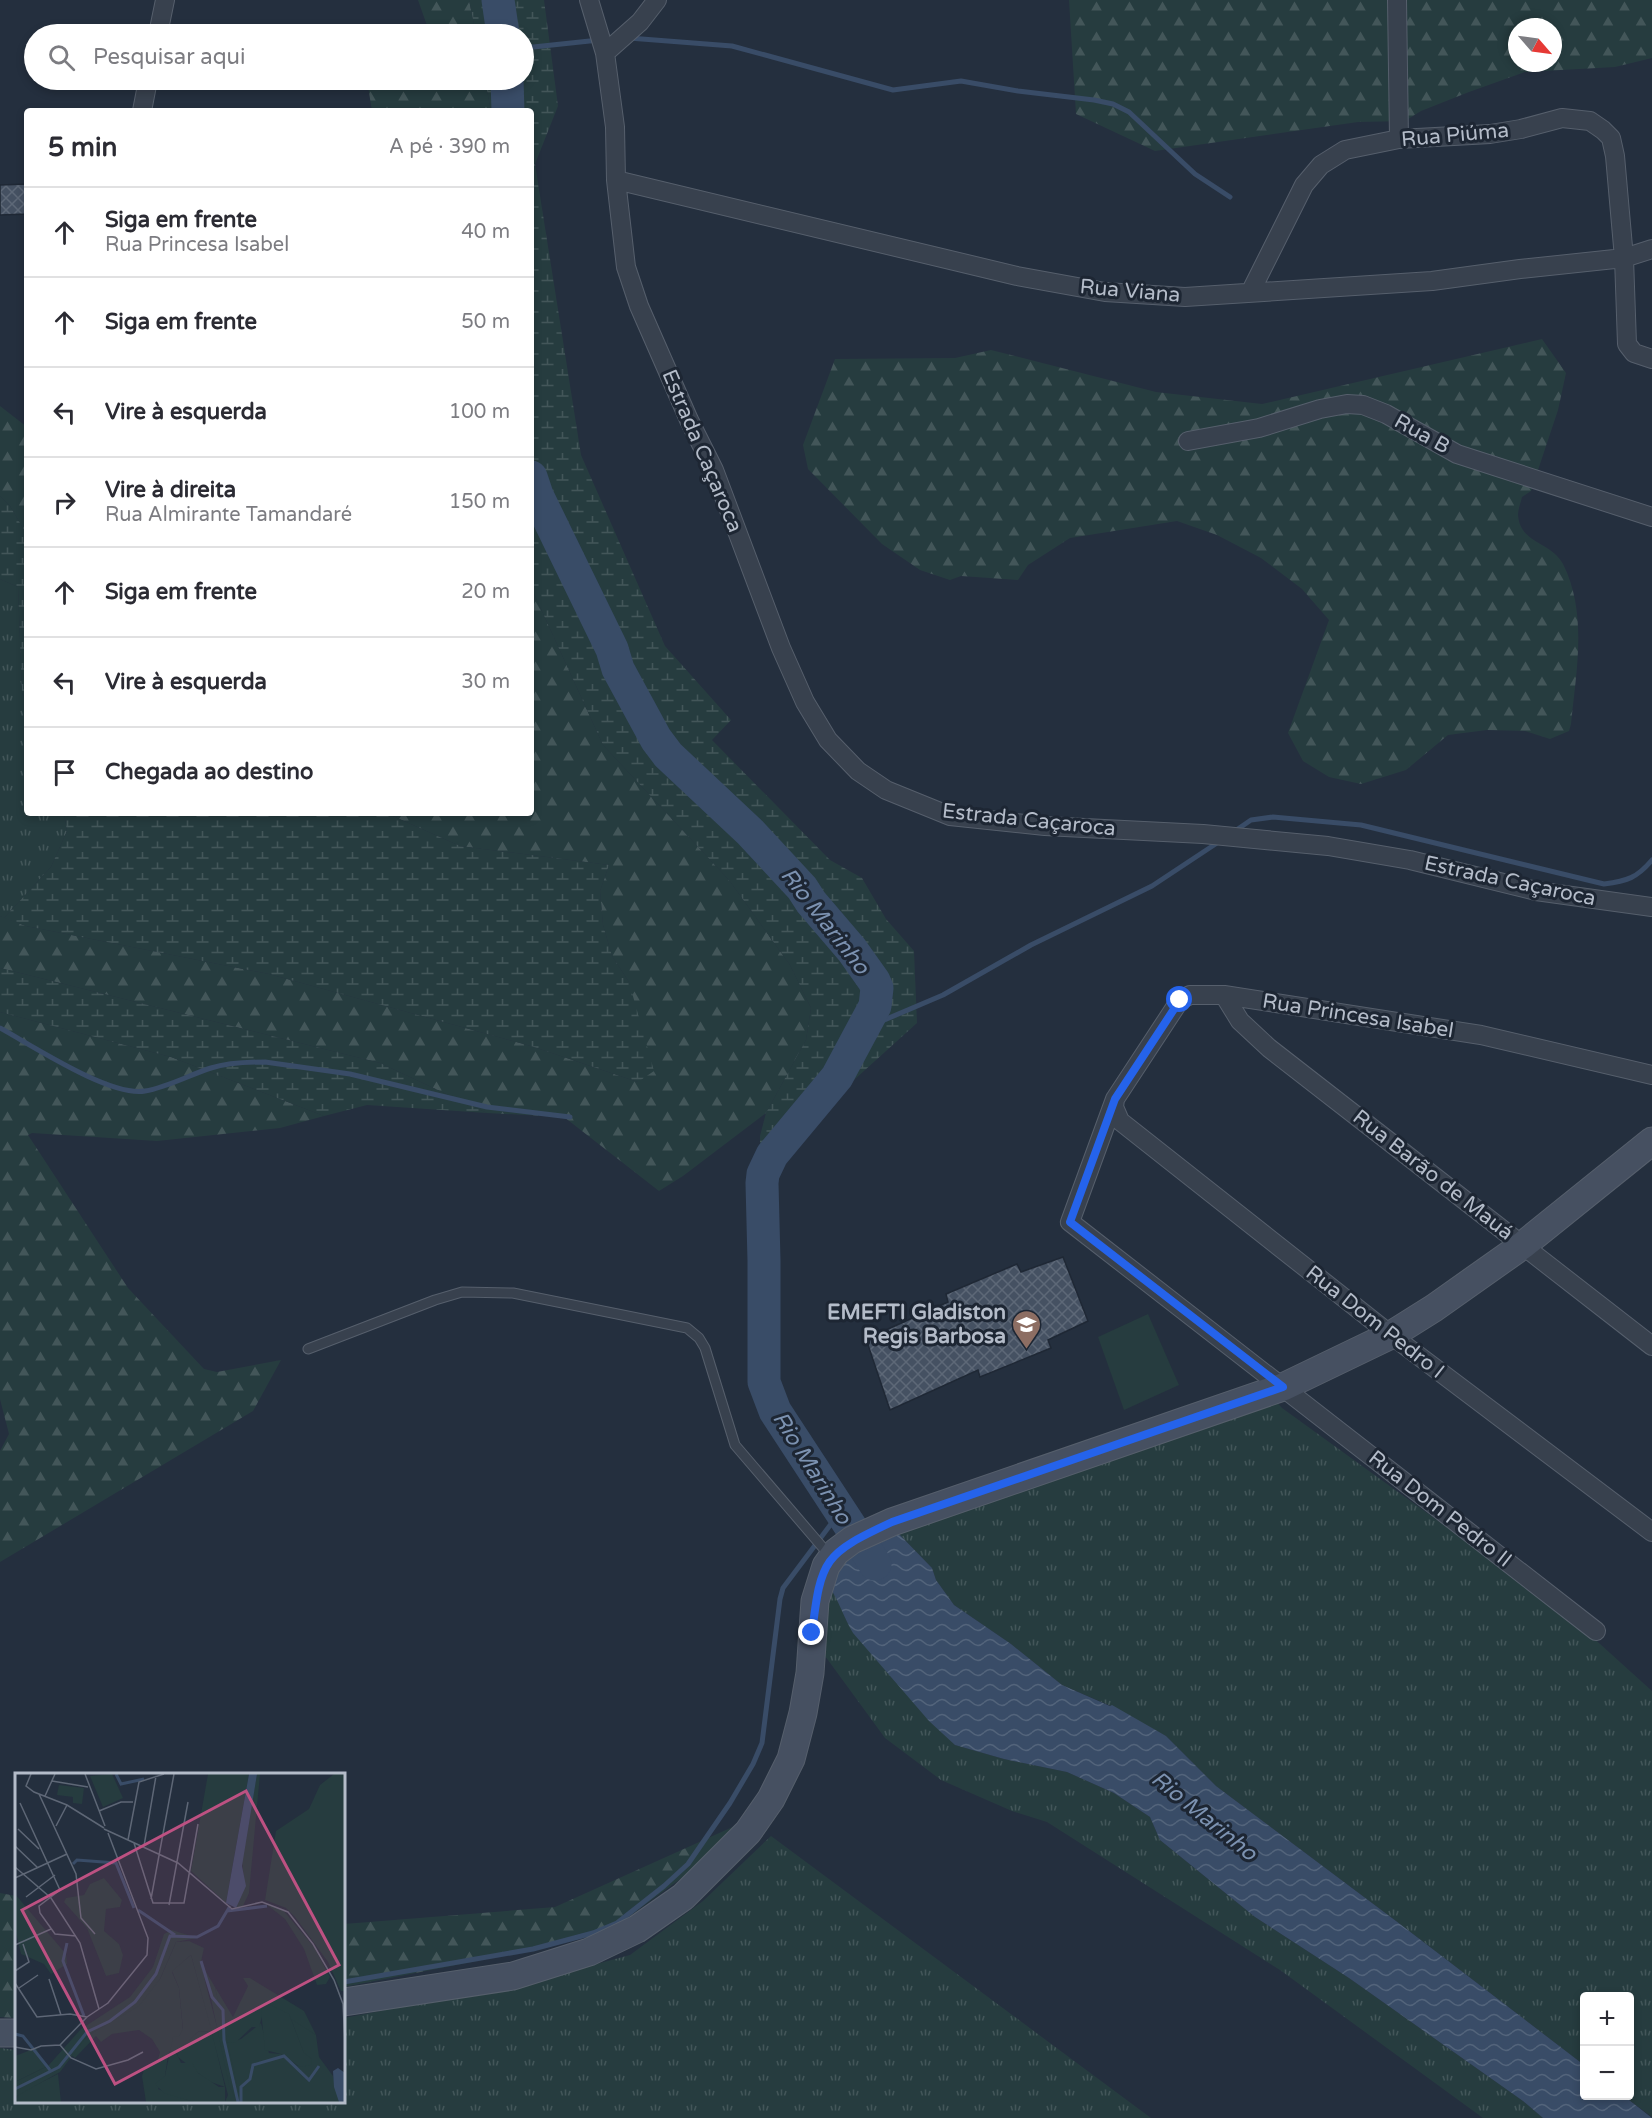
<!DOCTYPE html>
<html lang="pt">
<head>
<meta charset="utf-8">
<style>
  body { margin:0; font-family:"Varela Round",sans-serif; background:#f2f2f3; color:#2b2b33 }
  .controls { position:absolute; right:18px; bottom:18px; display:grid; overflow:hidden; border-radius:6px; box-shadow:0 3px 9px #0003 }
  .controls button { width:54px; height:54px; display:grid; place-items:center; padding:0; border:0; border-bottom:2px solid #e1e1e2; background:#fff; color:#2b2b33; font:30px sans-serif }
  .compass { position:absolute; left:1508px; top:18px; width:54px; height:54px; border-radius:50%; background:#fff; box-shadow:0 3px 9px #0003; rotate:118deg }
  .stop { position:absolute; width:18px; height:18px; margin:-14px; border:4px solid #2563eb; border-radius:50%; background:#fff }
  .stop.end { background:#2563eb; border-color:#fff; box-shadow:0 2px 6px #0008 }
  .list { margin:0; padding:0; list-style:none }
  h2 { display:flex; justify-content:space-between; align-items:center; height:78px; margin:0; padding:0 24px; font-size:26px }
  h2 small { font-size:20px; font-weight:400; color:#7c7c81 }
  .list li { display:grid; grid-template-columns:39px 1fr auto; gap:18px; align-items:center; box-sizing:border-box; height:90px; padding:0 24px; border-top:2px solid #e1e1e2 }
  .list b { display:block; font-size:22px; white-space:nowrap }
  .list p { margin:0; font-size:20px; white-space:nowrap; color:#7c7c81 }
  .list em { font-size:20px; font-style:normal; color:#7c7c81 }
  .icon { flex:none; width:33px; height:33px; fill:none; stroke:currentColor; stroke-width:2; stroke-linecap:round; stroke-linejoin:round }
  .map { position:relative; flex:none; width:1652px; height:2118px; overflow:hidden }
  .search { position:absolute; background:#fff; box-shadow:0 3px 9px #0003; left:24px; top:24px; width:510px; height:66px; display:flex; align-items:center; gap:15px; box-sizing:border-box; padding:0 21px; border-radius:33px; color:#7c7c81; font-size:22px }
  .panel { position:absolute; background:#fff; box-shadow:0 3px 9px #0003; left:24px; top:108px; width:510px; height:708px; border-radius:6px }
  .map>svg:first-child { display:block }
</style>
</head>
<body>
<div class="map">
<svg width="1652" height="2118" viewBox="0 0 1652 2118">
  <defs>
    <pattern id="grass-tufts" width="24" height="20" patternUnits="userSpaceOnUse" patternTransform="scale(1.5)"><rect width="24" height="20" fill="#263c3f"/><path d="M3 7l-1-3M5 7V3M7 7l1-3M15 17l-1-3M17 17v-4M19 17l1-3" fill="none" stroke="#435659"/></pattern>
    <pattern id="forest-firs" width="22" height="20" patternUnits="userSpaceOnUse" patternTransform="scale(1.5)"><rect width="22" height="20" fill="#263c3f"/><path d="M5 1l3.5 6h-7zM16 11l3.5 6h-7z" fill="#435659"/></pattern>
    <pattern id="wetland-marsh" width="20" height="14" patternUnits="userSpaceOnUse" patternTransform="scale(1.5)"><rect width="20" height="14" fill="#263c3f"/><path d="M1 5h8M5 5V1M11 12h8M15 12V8" fill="none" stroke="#435659"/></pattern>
    <pattern id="water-waves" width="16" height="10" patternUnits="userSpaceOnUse" patternTransform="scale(1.5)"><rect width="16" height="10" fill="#394c67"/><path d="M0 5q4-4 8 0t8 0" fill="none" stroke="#53647b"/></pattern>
    <pattern id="building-cross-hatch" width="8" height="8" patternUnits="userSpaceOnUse" patternTransform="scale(1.5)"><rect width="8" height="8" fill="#455162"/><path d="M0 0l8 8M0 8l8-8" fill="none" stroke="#5d6877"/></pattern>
  </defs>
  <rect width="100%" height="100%" fill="#242f3e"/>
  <path fill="url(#grass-tufts)" d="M 0,579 L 18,587 L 22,693 L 27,702 L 27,813 L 64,813 L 67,831 L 51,867 L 4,918 L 0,916 Z
    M 1274,1399 L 1282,1408 L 1568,1615 L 1652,1691 L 1652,2117 L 1624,2096 L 1630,2096 L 1630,1996 L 1584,1996 L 1584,2065 L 1396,1921 L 1216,1786 L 1166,1736 L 1111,1706 L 1062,1685 L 1011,1644 L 954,1605 L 936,1580 L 932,1568 L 899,1534 L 1144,1439 Z
    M 829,1586 L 840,1603 L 847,1622 L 955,1745 L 1004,1759 L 1067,1772 L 1114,1793 L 1150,1817 L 1160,1840 L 1255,1917 L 1349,1978 L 1523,2101 L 1543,2118 L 1483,2118 L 1280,1970 L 1047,1822 L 1012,1811 L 941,1780 L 885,1738 L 817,1645 Z
    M 771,1836 L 1151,2118 L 0,2118 L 0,2048 L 16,2050 L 16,2102 L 344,2102 L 344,2018 L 526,1983 L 630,1955 L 703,1901 Z"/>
  <path fill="url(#forest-firs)" fill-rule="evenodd" d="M 418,0 L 469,0 L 476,34 L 430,34 Z
    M 1069,0 L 1652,0 L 1652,58 L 1615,67 L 1525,72 L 1469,92 L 1421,111 L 1405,121 L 1358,122 L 1155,151 L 1076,114 ZM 1517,27 L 1553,27 L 1553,63 L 1517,63 Z
    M 367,80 L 485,80 L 491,111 L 372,111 Z
    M 1542,339 L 1566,373 L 1558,410 L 1531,491 L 1522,497 C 1521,502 1518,509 1518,515 C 1520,544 1551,541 1563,564 C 1588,614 1576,672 1571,724 L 1569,731 L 1550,739 L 1525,731 L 1487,730 L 1448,735 L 1406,770 L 1361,784 L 1329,777 L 1303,761 L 1288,733 L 1329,620 L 1302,589 L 1261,558 L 1217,535 L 1177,521 L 1070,538 L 1028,565 L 1018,580 L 961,576 L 950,580 L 920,570 L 882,544 L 808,469 L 803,445 L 835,359 L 955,358 L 991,350 L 1156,392 L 1262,404 Z
    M 0,406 L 27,427 L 27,535 L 10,506 L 0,496 Z
    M 531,587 L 603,745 L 729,880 L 790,965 L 811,1008 L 806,1040 L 766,1113 L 683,1176 L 659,1191 L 564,1117 L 487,1113 L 380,1063 L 0,968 L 0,916 L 26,926 L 269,974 L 531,1046 L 638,1082 L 629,982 L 612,956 L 603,925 L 600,891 L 609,865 L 460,846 L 386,813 L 531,813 Z
    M 0,1012 L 171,1057 L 324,1116 L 280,1128 L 157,1141 L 32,1133 L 28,1135 L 128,1288 L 204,1369 L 217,1372 L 281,1360 L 253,1411 L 0,1562 L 0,1451 L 9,1434 L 0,1399 Z
    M 737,1825 L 683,1877 L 616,1926 L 518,1953 L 344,1987 L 344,1924 L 555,1907 Z
    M 0,1893 L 16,1896 L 16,2018 L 0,2017 Z"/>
  <path fill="url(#wetland-marsh)" d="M 469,0 L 544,0 L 558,106 L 535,164 L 581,455 L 665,646 L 731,720 L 712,740 L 830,860 L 862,878 L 886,919 L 914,951 L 917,1023 L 802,1127 L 760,1183 L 760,1136 L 766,1113 L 806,1040 L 811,1008 L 790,965 L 729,880 L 603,745 L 531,587 L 531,111 L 491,111 L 485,80 L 524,80 L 524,34 L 476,34 Z
    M 0,496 L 10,506 L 27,535 L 27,702 L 22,693 L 18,587 L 0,579 Z
    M 64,813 L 386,813 L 460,846 L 609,865 L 600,891 L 603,925 L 612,956 L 629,982 L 654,1071 L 638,1082 L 531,1046 L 269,974 L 26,926 L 4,918 L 51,867 L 67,831 Z
    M 0,968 L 380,1063 L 487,1113 L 367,1105 L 324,1116 L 171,1057 L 0,1012 Z"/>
  <path fill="#263c3f" d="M 1148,1314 L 1179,1385 L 1124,1410 L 1098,1337 Z"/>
  <path fill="url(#water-waves)" d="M 899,1534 L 932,1568 L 936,1580 L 954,1605 L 1011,1644 L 1062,1685 L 1110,1706 L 1112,1705 L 1166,1736 L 1216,1786 L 1396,1921 L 1584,2065 L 1584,2096 L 1624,2096 L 1652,2118 L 1543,2118 L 1523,2101 L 1349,1978 L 1255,1917 L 1160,1840 L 1150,1817 L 1114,1793 L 1067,1772 L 1004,1759 L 955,1745 L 929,1721 L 853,1633 C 844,1618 839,1601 829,1586 L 848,1558 Z"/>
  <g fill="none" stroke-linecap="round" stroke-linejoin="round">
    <path stroke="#394c67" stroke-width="5" d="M 629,38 L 732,46 L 893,90 L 961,81 L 1018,91 L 1094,100 L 1113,104 L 1129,112 L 1195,174 L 1230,197
      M 524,48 L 599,40
      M 1235,831 L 1251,820 L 1273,817 L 1361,825 L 1604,884 C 1627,881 1637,878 1652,860
      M 0,1028 C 33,1046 110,1097 145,1091 C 168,1087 189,1075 211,1068 C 227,1063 248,1062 265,1062 L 350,1074 L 487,1107 L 570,1117
      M 863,1029 L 943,995 L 1031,945 L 1152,886 L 1220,841
      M 344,1982 L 533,1949 L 593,1933 L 617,1923 L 664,1886 L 688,1864 L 730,1803 L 753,1764 L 762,1743 L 780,1599 L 783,1588 L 840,1512"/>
    <path stroke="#394c67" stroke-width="33" d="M 498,0 L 503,34
      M 507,80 L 508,111
      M 531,477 L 537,495 L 612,649 L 618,669 L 656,739 L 668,755 L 750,832 L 802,888 L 811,902 L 852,950 L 874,981 L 877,988 L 875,1006 L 837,1077 L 772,1155 L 763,1174 L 762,1183 L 764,1261 L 764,1382 L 775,1411 L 875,1564"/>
  </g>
  <path fill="url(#building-cross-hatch)" stroke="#1f2835" stroke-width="1.5" d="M 27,184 L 27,214 L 0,215 L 0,185 Z
    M 1063,1257 L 1088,1321 L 1048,1340 L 1051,1348 L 980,1377 L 978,1370 L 890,1410 L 866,1339 L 948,1302 L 946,1294 L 1017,1264 L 1021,1272 Z"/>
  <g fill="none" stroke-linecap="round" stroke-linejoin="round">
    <defs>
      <path id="service" d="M 308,1349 L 435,1300 L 462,1292 L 513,1293 L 687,1328 L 699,1338 L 705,1348 L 735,1445 L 830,1556"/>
      <path id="minor" d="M 589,0 L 605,53 L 615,127 L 616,180 L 626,267 L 639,306 L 689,420 L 714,470 L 781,648 L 805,702 L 828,740 L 858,771 L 886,790 L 950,816 L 1045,826 L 1203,834 L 1328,846 L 1410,860 L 1536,891 L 1652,907
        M 1397,0 L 1399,139
        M 158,34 L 165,0
        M 605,53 L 640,22 L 657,0
        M 142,111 L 148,80
        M 616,180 L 1017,276 L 1105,292 L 1185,297 L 1432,281 L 1520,269 L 1624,258 L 1652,249
        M 1251,291 L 1304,185 L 1321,165 L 1345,150 L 1399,139 L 1490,134 L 1521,129 L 1562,118 L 1590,121 L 1603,130 L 1611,138 L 1615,156 L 1624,258 L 1627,344 L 1634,353 L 1652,359
        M 1188,441 L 1259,428 L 1320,409 L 1347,404 L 1363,405 L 1386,414 L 1457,454 L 1652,517
        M 1224,995 L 1240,1021 L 1269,1048 L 1652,1346
        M 1115,1099 L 1114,1107 L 1120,1121 L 1391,1335 L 1652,1532
        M 1596,1631 L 1070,1222 L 1115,1099 L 1180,1000 L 1190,995 L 1224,995 L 1481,1035 L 1652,1075"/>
      <path id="secondary" d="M 344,2002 L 513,1976 L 589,1952 L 637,1929 L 683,1897 L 748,1832 L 771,1799 L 791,1759 L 803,1713 L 810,1673 L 815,1601 L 826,1566 L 836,1552 L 852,1540 L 892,1522 L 1283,1387 L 1391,1335 L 1434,1308 L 1523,1245 L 1652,1141
        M 0,2033 L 16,2033"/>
    </defs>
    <use href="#service" stroke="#565f6c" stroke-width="11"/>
    <use href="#minor" stroke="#565f6c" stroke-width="20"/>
    <use href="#secondary" stroke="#565f6c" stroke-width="29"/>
    <use href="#service" stroke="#38414e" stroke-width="9"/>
    <use href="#minor" stroke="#38414e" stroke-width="18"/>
    <use href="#secondary" stroke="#465061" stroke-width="27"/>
  </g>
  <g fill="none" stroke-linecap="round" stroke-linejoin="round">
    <path stroke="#2563eb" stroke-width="8" d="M 812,1633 C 821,1558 824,1554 892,1522 L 1283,1387 L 1070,1222 L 1115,1099 L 1180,1000"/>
  </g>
  <defs>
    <symbol id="school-pin" viewBox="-11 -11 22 30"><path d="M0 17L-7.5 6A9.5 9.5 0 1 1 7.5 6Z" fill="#8d6e63" stroke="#1d2633"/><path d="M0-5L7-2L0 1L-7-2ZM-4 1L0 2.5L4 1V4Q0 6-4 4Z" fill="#fff"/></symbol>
  </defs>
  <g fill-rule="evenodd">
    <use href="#school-pin" x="1010" y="1308" width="33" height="45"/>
  </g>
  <g text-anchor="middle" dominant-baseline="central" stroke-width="6" stroke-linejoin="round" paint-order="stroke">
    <g font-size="21" fill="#b4bcc9" stroke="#1d2633">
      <text transform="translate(1455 135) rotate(-5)">Rua Piúma</text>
      <text transform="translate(1130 291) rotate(5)">Rua Viana</text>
      <text transform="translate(1422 434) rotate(29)">Rua B</text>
      <text transform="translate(702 451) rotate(67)">Estrada Caçaroca</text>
      <text transform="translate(1029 820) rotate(6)">Estrada Caçaroca</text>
      <text transform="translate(1510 881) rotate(12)">Estrada Caçaroca</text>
      <text transform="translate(1358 1016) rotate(9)">Rua Princesa Isabel</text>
      <text transform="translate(1433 1175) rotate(38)">Rua Barão de Mauá</text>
      <text transform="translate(1375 1322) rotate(38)">Rua Dom Pedro I</text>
      <text transform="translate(1440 1509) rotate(38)">Rua Dom Pedro II</text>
    </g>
    <g font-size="21" font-weight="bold" fill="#b4bcc9" stroke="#1d2633" text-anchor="end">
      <text x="1006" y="1312">EMEFTI Gladiston<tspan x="1006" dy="24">Regis Barbosa</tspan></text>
    </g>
    <g font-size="22" font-style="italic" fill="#7c92b1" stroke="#1d2633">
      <text transform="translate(825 921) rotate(52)">Rio Marinho</text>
      <text transform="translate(812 1468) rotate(58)">Rio Marinho</text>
      <text transform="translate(1204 1816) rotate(39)">Rio Marinho</text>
    </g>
  </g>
  <g transform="translate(15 1773)">
    <rect width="330" height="330" fill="#242f3e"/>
    <path d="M 193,1 L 234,1 L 211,130 L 176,98 ZM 242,1 L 245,1 L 234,120 L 228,133 L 221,135 L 229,107 L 227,88 ZM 319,1 L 330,1 L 330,218 L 326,218 L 313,189 L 280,144 L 271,135 L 250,127 L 261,58 L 294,36 L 305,12 ZM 274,241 L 301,262 L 304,284 L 318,303 L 324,329 L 226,329 L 210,270 L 226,266 L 246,250 L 254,280 L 266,281 L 283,293 L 289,281 ZM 184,258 L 197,259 L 210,314 L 193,308 L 163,284 L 161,276 Z" fill="#263c3f"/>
    <path d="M 89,105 L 107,127 L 105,134 L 91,136 L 89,158 L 104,171 L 108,182 L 104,200 L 91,203 L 72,155 L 49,129 L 51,125 L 69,122 L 75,111 ZM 0,121 L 51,181 L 52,191 L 36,201 L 29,191 L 6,181 L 0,155 ZM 251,131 L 269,138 L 299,174 L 315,204 L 311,211 L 302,212 L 289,176 L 270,146 ZM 174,168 L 189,175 L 186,189 L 191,212 L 222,329 L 210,329 L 213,322 L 176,182 L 157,199 L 164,215 L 168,257 L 153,282 L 150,303 L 143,316 L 179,329 L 131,329 L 127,303 L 129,297 L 142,290 L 145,279 L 137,266 L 124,257 L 97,261 L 86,269 L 81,263 L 60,285 L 56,282 L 72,263 L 103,244 L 145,206 L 161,169 ZM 228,205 L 235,205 L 289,238 L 301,262 L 251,230 L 244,254 L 237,254 L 221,269 L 210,270 L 200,214 L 218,244 L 233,213 ZM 21,275 L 31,294 L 0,309 L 0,283 ZM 43,301 L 46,329 L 0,329 L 3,321 Z" fill="#263c3f"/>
    <path d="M 157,157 L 182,165 L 161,169 L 145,206 L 124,233 L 72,263 L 45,299 L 0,324 L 0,309 L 33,293 L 66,256 L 115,224 L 138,194 L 149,161 ZM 176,182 L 197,259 L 184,258 L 161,279 L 166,290 L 177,290 L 183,300 L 204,314 L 210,314 L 210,329 L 179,329 L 149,320 L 140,311 L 150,303 L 158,264 L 164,263 L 168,256 L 164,215 L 157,198 ZM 190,197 L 200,214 L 226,329 L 222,329 L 214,312 ZM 251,230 L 274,241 L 289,280 L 297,286 L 296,292 L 285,294 L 266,281 L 250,277 L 246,237 Z" fill="#263c3f"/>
    <path d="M 97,1 L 108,25 L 88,34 L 75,3 ZM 44,12 L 69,15 L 67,31 L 58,30 L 58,24 L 42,22 Z" fill="#263c3f"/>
    <path d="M 234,1 L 242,1 L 227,93 L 231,113 L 221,135 L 211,130 ZM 323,295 L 330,300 L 330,329 L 324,329 L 319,314 L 318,298 Z" fill="#394c67"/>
    <path fill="none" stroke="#394c67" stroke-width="3" d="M 101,1 L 106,11 L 129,6M 58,91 L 62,87 L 101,90 L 119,135M 123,137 L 160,162M 212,138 L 252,133M 52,170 L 48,188 L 69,243M 186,188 L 197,224 L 208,237 L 209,267 L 223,329M 0,261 L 8,263 L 35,297M 0,316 L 44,294 L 72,259 L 95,248 L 120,229 L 141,201 L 155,163 L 182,164 L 203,153 L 215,133M 226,329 L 226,314 L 235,306 L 238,292 L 269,283 L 294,307 L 304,293"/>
    <path fill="none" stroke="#5e6776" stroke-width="1.5" d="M 16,1 L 11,13 L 19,19 L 52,32 L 89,55M 70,1 L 90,53M 37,8 L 73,14M 24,21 L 61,101 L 66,145 L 80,161M 30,23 L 40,1M 5,30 L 45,117 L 24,133 L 25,140 L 40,161 L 61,163M 84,38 L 106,29 L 118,29M 41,53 L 52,32M 3,56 L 24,76M 89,56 L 163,90 L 217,136 L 247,129 L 273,139 L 298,171 L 319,207 L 328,231 L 330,269M 113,67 L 124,9 L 149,1M 119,70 L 138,130 L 169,130 L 183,51M 0,73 L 23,95M 129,73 L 141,3M 0,94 L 36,125 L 65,170 L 84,236M 0,105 L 52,81M 11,124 L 40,102M 136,126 L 159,1M 154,132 L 173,29M 0,172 L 36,156M 0,198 L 14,189 L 8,171M 34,206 L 46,242M 0,210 L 22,244 L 55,241 L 72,244M 4,215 L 23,202M 45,272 L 56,285 L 81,296 L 113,287 L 128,279M 0,274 L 16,277 L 26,273 L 45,272 L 72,244 L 93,230 L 132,182 L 133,165 L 93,60"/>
    <path fill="#bd5182" fill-opacity="0.15" stroke="#bd5182" stroke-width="3" d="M 231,18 L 324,192 L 100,311 L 7,137 Z"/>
    <rect width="330" height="330" fill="none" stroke="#b4bcc9" stroke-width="3"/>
  </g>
</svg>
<div class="controls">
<button>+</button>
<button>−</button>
</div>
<svg class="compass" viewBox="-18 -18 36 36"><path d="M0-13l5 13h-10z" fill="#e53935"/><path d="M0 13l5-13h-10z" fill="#7c7c81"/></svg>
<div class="stop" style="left:1180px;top:1000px"></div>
<div class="stop end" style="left:812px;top:1633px"></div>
<div class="search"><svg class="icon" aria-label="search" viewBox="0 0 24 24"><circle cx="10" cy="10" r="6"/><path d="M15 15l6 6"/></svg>Pesquisar aqui</div>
<section class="panel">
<h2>5 min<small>A pé · 390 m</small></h2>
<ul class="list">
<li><svg class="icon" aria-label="ahead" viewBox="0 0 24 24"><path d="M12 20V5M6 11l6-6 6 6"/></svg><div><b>Siga em frente</b><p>Rua Princesa Isabel</p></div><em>40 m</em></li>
<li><svg class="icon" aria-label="ahead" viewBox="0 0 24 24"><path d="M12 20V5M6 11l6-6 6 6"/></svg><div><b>Siga em frente</b></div><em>50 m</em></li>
<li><svg class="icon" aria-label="left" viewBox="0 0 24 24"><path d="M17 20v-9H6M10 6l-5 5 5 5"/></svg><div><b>Vire à esquerda</b></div><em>100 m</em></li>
<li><svg class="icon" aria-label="right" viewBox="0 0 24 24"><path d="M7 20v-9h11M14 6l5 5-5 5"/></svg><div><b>Vire à direita</b><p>Rua Almirante Tamandaré</p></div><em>150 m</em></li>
<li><svg class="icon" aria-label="ahead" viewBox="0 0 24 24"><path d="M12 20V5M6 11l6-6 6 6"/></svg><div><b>Siga em frente</b></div><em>20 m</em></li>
<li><svg class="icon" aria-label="left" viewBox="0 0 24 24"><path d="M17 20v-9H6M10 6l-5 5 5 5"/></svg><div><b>Vire à esquerda</b></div><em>30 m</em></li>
<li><svg class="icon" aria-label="arrive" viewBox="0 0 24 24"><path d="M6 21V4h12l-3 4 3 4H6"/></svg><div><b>Chegada ao destino</b></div></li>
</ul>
</section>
</div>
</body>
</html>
